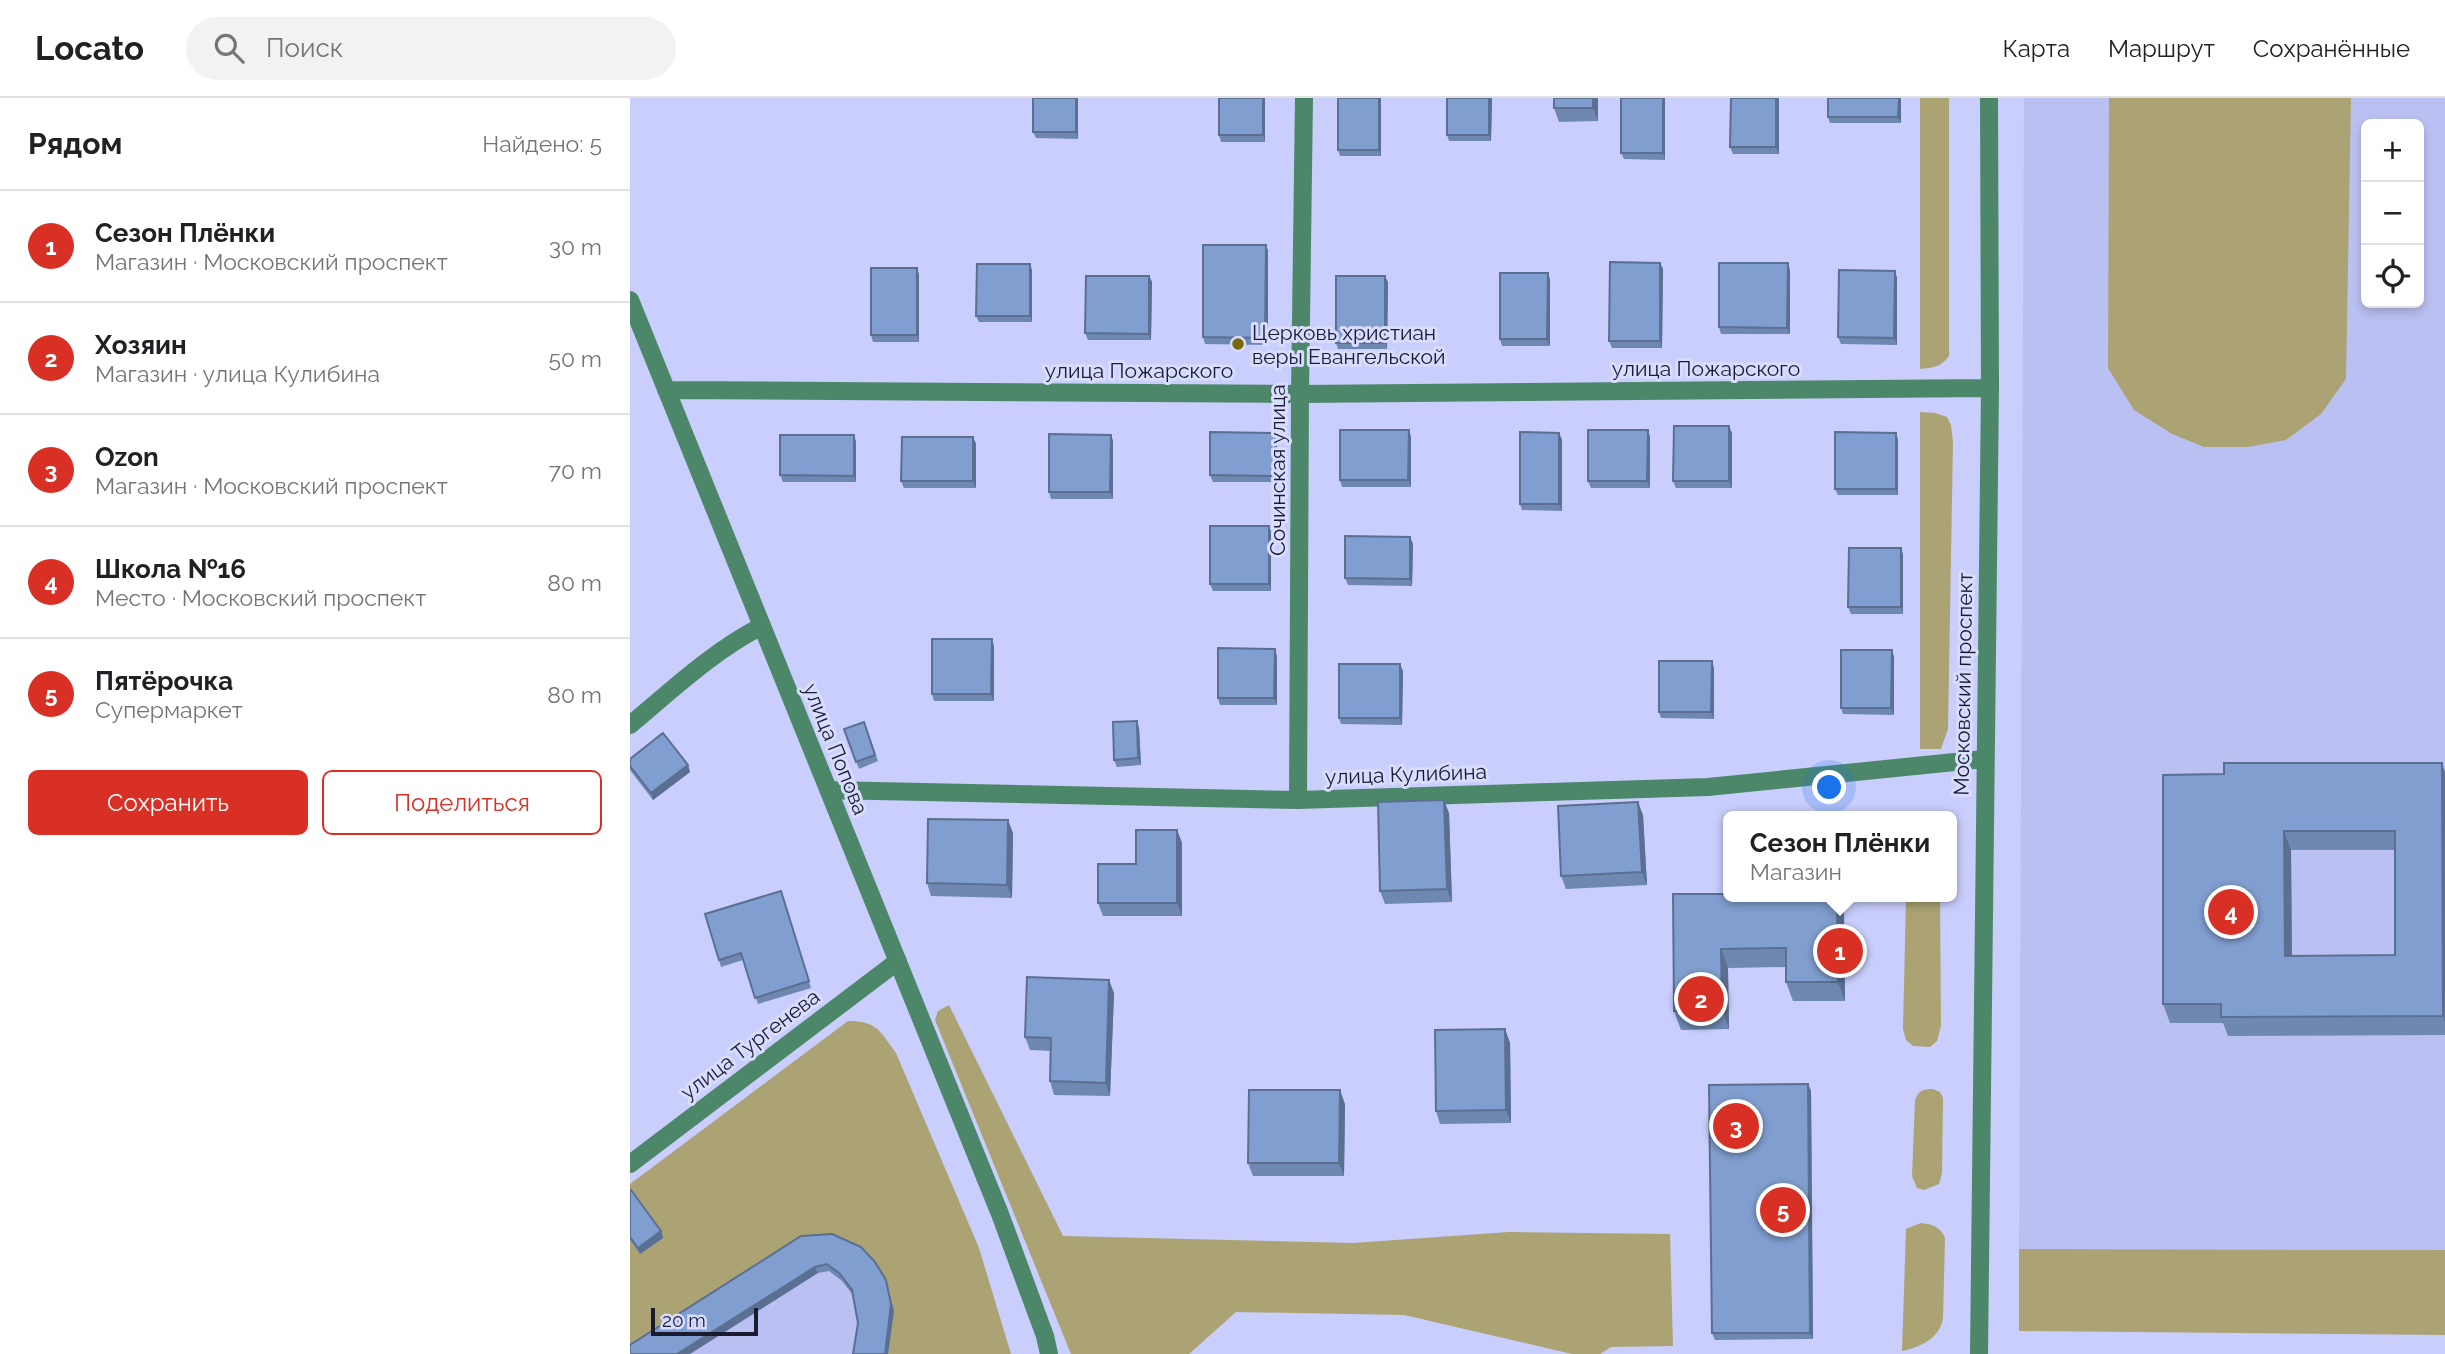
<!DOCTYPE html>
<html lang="ru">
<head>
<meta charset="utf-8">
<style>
  body { margin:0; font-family:Raleway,sans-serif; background:#f2f2f2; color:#202124 }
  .controls { position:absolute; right:21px; top:21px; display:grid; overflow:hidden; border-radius:10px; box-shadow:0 4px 10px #0003 }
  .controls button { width:63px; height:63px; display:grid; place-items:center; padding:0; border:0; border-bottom:2px solid #e0e0e0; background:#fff; color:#202124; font:35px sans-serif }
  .scale { position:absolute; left:21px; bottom:18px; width:107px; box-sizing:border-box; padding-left:7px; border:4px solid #1a1b30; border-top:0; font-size:19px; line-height:24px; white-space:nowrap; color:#1a1b30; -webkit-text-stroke:5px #d8dcff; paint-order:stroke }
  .you { position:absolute; left:1200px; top:690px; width:24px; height:24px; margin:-18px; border:5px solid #fff; border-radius:50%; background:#1a73e8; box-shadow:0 0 0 10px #1a73e833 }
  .badge { display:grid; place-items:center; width:46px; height:46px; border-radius:50%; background:#d93025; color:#fff; font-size:23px; font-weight:700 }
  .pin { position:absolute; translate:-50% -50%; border:4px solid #fff; box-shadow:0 2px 7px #0006 }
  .popup { position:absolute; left:1093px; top:713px; width:234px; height:91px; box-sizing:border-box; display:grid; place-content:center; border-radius:10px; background:#fff; filter:drop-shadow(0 2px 5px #0005); font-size:23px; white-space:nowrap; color:#757577 }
  .popup b { font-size:26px; color:#202124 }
  .popup::after { content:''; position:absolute; left:50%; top:100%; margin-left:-14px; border:14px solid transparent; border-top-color:#fff }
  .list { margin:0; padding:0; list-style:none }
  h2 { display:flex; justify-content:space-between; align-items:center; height:91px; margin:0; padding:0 28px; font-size:30px }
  h2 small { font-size:23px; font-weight:400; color:#757577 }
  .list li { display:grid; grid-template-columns:46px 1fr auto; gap:21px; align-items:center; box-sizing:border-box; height:112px; padding:0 28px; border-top:2px solid #e0e0e0 }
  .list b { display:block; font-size:26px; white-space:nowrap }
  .list p { margin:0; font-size:23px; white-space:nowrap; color:#757577 }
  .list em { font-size:23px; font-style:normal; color:#757577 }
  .actions { display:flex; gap:14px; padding:21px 28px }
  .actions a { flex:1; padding:16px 0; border:2px solid #d93025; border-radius:10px; text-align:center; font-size:24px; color:#d93025 }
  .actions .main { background:#d93025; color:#fff }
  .icon { flex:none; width:38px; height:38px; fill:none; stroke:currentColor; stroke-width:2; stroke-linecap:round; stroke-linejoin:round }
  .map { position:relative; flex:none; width:1815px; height:1256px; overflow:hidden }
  header { display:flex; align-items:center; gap:42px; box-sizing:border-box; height:98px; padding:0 35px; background:#fff; border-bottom:2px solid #e0e0e0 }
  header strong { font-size:33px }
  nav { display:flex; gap:38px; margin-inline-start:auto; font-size:24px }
  .search { width:490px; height:63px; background:#f2f2f2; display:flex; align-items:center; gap:18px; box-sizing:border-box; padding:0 24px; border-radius:38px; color:#757577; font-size:26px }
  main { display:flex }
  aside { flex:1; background:#fff }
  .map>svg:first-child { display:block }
</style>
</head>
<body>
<header>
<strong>Locato</strong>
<div class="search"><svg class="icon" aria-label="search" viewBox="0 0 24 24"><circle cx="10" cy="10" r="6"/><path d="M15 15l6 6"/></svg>Поиск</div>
<nav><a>Карта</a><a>Маршрут</a><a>Сохранённые</a></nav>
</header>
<main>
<aside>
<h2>Рядом<small>Найдено: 5</small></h2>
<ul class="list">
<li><span class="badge">1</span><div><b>Сезон Плёнки</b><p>Магазин · Московский проспект</p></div><em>30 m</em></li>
<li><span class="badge">2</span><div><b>Хозяин</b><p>Магазин · улица Кулибина</p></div><em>50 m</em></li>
<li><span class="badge">3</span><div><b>Ozon</b><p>Магазин · Московский проспект</p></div><em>70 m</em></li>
<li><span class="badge">4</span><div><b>Школа №16</b><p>Место · Московский проспект</p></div><em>80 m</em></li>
<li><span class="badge">5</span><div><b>Пятёрочка</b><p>Супермаркет</p></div><em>80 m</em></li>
</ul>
<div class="actions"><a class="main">Сохранить</a><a>Поделиться</a></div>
</aside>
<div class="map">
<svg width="1815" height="1256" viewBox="0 0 1815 1256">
  <rect width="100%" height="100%" fill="#c9cefc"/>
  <path fill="#bbc0f2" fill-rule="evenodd" d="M 1394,0 L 1815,0 L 1815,1152 L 1389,1151 ZM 1736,26 L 1789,26 L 1789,205 L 1736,205 Z
    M 174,1145 L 258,1189 L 264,1213 L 258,1256 L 0,1256 Z"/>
  <path fill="#aba373" d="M 1290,0 L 1319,0 L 1319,258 C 1311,269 1303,270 1290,271 Z
    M 1479,0 L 1721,0 L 1716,281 L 1691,316 L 1656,342 L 1618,349 L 1574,349 L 1542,336 L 1504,312 L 1478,270 Z
    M 1290,314 L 1305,315 L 1317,319 L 1321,327 L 1323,344 L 1318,631 L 1311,651 L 1290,651 Z
    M 1276,799 L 1310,799 L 1311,928 L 1307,943 L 1300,949 L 1283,948 L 1276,942 L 1273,931 Z
    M 319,907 L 433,1138 L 723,1145 L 879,1134 L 1040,1136 L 1043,1248 L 981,1249 L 970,1256 L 942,1256 L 774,1217 L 606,1214 L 559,1256 L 441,1256 L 305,922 L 308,913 Z
    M 218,923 C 247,923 250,933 266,955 L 349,1150 L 381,1256 L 258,1256 L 264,1213 L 258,1189 L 233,1156 L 0,1255 L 0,1086 Z
    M 1303,991 L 1310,994 L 1313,1000 L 1312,1075 L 1309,1086 L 1294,1092 L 1287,1090 L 1282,1078 L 1285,1003 C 1288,993 1292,991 1303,991 Z
    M 1291,1125 C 1302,1126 1311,1129 1315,1140 L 1313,1220 C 1310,1240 1291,1249 1272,1253 L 1276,1131 Z
    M 1389,1151 L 1815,1152 L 1815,1237 L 1389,1233 Z"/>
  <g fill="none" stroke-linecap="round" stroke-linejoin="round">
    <path stroke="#4d876a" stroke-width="18" d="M 0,202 L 370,1116 L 415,1238 L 419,1256
      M 36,292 L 670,296 L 1360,290
      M 0,627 C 42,592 83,553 132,528
      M 198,692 L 668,702 L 1078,689 L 1354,661
      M 668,702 L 670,296 L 674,0
      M 0,1066 L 268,863
      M 1349,1256 L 1360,290 L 1359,0"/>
  </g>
  <path fill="#6e88b2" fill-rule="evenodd" d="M 448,0 L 448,41 L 406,40 L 403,34 Z
    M 635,0 L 635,44 L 591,44 L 589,37 Z
    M 708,0 L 751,0 L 751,58 L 710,58 L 708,52 Z
    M 862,0 L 861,43 L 819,43 L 817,37 Z
    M 924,0 L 968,0 L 968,23 L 929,24 L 924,10 Z
    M 1035,0 L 1035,62 L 994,61 L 991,55 Z
    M 1149,0 L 1149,56 L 1103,56 L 1100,49 Z
    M 1198,0 L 1271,0 L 1271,25 L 1200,25 L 1198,19 Z
    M 636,147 L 638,153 L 638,247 L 575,246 L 573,239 Z
    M 1030,165 L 1033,171 L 1032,250 L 982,250 L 979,243 Z
    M 287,170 L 289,177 L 289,244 L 243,244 L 241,237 Z
    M 402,172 L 402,224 L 349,224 L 346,218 Z
    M 1160,172 L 1160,236 L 1091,236 L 1089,229 Z
    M 1265,173 L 1267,180 L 1267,247 L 1211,246 L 1208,239 Z
    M 918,175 L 920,182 L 920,248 L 872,248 L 870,241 Z
    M 519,178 L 522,184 L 521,242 L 458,242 L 455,235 Z
    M 758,184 L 757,251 L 708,251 L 706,245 Z
    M 1018,332 L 1020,339 L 1020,390 L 961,390 L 958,383 Z
    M 645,335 L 647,342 L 647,384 L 583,384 L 580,377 Z
    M 929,335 L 932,342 L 932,413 L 892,412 L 890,406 Z
    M 1102,335 L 1102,390 L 1046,390 L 1043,383 Z
    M 1266,335 L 1268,342 L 1268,397 L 1208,397 L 1205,391 Z
    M 224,337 L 226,344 L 226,384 L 153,384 L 150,377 Z
    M 481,337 L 483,343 L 483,401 L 421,401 L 419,394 Z
    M 343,339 L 346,346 L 346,390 L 274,390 L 271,383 Z
    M 781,339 L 781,389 L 712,389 L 710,382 Z
    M 639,428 L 641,434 L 641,493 L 583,493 L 580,486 Z
    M 780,439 L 783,446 L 782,488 L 718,487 L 715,480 Z
    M 1271,450 L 1273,457 L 1273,516 L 1221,516 L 1218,509 Z
    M 364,548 L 364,603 L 304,603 L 302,596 Z
    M 1262,552 L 1264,559 L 1264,617 L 1213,616 L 1211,610 Z
    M 647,558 L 647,607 L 590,607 L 588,600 Z
    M 1084,570 L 1084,621 L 1031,620 L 1029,614 Z
    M 773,573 L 772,627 L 711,626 L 709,620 Z
    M 234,624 L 248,663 L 229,671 L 214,631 Z
    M 509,630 L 511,667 L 487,669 L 484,662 Z
    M 0,661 L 58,667 L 60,674 L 23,702 L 0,672 Z
    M 1815,674 L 1815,937 L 1598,938 L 1593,925 L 1540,925 L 1533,906 L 1533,677 ZM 1661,752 L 1765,752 L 1765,857 L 1662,858 Z
    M 819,715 L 822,804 L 755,806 L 750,793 Z
    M 1013,717 L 1017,787 L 936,791 L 931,778 Z
    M 547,732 L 552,745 L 552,818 L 473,818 L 468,805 L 506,766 Z
    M 383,735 L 382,800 L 301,798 L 297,785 Z
    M 151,793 L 181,890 L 128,906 L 113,862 L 91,869 L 75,816 Z
    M 1098,799 L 1208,799 L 1214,814 L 1215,903 L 1163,903 L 1156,884 L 1156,869 L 1098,870 L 1099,931 L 1051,932 L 1044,913 Z
    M 484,895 L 480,998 L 424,997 L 420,983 L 421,953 L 400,952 L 395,939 Z
    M 875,931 L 880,945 L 881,1025 L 810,1026 L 806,1013 Z
    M 1178,986 L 1181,993 L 1183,1241 L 1085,1242 L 1082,1235 Z
    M 715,1006 L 714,1078 L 623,1078 L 618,1065 Z
    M 0,1093 L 31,1133 L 33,1140 L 10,1156 L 0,1142 Z
    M 171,1138 L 256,1182 L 264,1213 L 258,1256 L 223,1256 L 228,1225 L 223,1197 L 212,1183 L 199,1173 L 188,1175 Z"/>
  <path fill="#5a6f91" d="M 446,0 L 448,0 L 448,41 L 446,34 Z
    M 633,0 L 635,0 L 635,44 L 633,37 Z
    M 749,0 L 751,0 L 751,58 L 749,52 Z
    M 859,0 L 862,0 L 861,43 L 859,37 Z
    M 963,0 L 968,0 L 968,23 L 963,10 Z
    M 1033,0 L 1035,0 L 1035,62 L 1033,55 Z
    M 1146,0 L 1149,0 L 1149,56 L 1146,49 Z
    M 1269,0 L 1271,0 L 1271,25 L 1268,19 Z
    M 636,147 L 638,153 L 638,247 L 635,240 Z
    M 1030,165 L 1033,171 L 1032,250 L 1030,243 Z
    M 1158,165 L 1160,172 L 1160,236 L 1157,230 Z
    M 400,166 L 402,172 L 402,224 L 400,218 Z
    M 287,170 L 289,177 L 289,244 L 287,237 Z
    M 1265,173 L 1267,180 L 1267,247 L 1264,240 Z
    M 918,175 L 920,182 L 920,248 L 917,241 Z
    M 519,178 L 522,184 L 521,242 L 519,236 Z
    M 755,178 L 758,184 L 757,251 L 755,245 Z
    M 1099,328 L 1102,335 L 1102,390 L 1099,383 Z
    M 779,332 L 781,339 L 781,389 L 778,382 Z
    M 1018,332 L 1020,339 L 1020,390 L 1017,383 Z
    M 645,335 L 647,342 L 647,384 L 644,378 Z
    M 929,335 L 932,342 L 932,413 L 929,406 Z
    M 1266,335 L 1268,342 L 1268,397 L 1266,391 Z
    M 224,337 L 226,344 L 226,384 L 224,378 Z
    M 481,337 L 483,343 L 483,401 L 480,394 Z
    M 343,339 L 346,346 L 346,390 L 343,383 Z
    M 639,428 L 641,434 L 641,493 L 639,486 Z
    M 780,439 L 783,446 L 782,488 L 780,481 Z
    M 1271,450 L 1273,457 L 1273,516 L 1271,509 Z
    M 362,541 L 364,548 L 364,603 L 361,596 Z
    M 645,551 L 647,558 L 647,607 L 644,600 Z
    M 1262,552 L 1264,559 L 1264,617 L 1261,610 Z
    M 1082,563 L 1084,570 L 1084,621 L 1081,614 Z
    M 770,566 L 773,573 L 772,627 L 770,620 Z
    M 507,623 L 509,630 L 511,667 L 508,660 Z
    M 1812,665 L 1815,674 L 1815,924 L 1813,918 Z
    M 58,667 L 60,674 L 23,702 L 21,695 Z
    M 814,702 L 819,715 L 822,804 L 817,791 Z
    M 1008,704 L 1013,717 L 1017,787 L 1012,774 Z
    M 378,722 L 383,735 L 382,800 L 377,787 Z
    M 547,732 L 552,745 L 552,818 L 547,805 Z
    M 1654,733 L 1661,752 L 1662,877 L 1655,858 Z
    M 1207,799 L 1208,799 L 1214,814 L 1215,903 L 1208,884 Z
    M 1091,851 L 1098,870 L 1099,931 L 1092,912 Z
    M 479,882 L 484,895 L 480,998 L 476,985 Z
    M 875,931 L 880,945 L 881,1025 L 876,1012 Z
    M 1178,986 L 1181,993 L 1183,1241 L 1180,1235 Z
    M 710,992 L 715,1006 L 714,1078 L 709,1065 Z
    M 31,1133 L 33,1140 L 10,1156 L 8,1150 Z
    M 185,1169 L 188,1175 L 60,1256 L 47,1256 Z
    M 256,1182 L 264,1213 L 258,1256 L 255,1256 Z"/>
  <path fill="#809ecf" stroke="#5a6f91" stroke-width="2" fill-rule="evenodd" d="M 403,0 L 446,0 L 446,34 L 403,34 Z
    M 589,0 L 633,0 L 633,37 L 589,37 Z
    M 708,0 L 749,0 L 749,52 L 708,52 Z
    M 817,0 L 859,0 L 859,37 L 817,37 Z
    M 924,0 L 963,0 L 963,10 L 924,10 Z
    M 991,0 L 1033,0 L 1033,55 L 991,55 Z
    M 1101,0 L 1146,0 L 1146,49 L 1100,49 Z
    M 1198,0 L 1269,0 L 1268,19 L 1198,19 Z
    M 573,147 L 636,147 L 635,240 L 573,239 Z
    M 980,164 L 1030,165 L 1030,243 L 979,243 Z
    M 1089,165 L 1158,165 L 1157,230 L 1089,229 Z
    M 347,166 L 400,166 L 400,218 L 346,218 Z
    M 241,170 L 287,170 L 287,237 L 241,237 Z
    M 1209,172 L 1265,173 L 1264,240 L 1208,239 Z
    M 870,175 L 918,175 L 917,241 L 870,241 Z
    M 456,178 L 519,178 L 519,236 L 455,235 Z
    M 706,178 L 755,178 L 755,245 L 706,245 Z
    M 1044,328 L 1099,328 L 1099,383 L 1043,383 Z
    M 710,332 L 779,332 L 778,382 L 710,382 Z
    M 958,332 L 1018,332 L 1017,383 L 958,383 Z
    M 580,334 L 645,335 L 644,378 L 580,377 Z
    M 890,334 L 929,335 L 929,406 L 890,406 Z
    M 1205,334 L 1266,335 L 1266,391 L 1205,391 Z
    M 419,336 L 481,337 L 480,394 L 419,394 Z
    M 150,337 L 224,337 L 224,378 L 150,377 Z
    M 272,339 L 343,339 L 343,383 L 271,383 Z
    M 580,428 L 639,428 L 639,486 L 580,486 Z
    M 715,438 L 780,439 L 780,481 L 715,480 Z
    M 1219,450 L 1271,450 L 1271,509 L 1218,509 Z
    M 302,541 L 362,541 L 361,596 L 302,596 Z
    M 588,550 L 645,551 L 644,600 L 588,600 Z
    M 1211,552 L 1262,552 L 1261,610 L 1211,610 Z
    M 1029,563 L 1082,563 L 1081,614 L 1029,614 Z
    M 709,566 L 770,566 L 770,620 L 709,620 Z
    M 507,623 L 508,660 L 484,662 L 483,624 Z
    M 234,624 L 245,657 L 226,664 L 214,631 Z
    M 33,635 L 58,667 L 21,695 L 0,668 L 0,661 Z
    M 1594,665 L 1812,665 L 1813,918 L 1591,919 L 1591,906 L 1533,906 L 1533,677 L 1594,676 ZM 1654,733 L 1765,733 L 1765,857 L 1655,858 Z
    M 814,702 L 817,791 L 750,793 L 748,704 Z
    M 1008,704 L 1012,774 L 931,778 L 928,708 Z
    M 298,721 L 378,722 L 377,787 L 297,785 Z
    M 506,732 L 547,732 L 547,805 L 468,805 L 468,766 L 506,766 Z
    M 151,793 L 179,883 L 125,900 L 111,855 L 89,862 L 75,816 Z
    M 1043,796 L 1098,796 L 1098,799 L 1207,799 L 1208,884 L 1156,884 L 1156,850 L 1091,851 L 1092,912 L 1044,913 Z
    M 397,879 L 479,882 L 476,985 L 420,983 L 421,940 L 395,939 Z
    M 875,931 L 876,1012 L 806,1013 L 805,932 Z
    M 1178,986 L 1180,1235 L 1082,1235 L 1079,987 Z
    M 619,992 L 710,992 L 709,1065 L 618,1065 Z
    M 1,1092 L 31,1133 L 8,1150 L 0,1139 L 0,1093 Z
    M 202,1136 L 231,1149 L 245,1164 L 256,1182 L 261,1206 L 255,1256 L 223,1256 L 228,1225 L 222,1192 L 210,1176 L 197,1166 L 185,1169 L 47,1256 L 0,1256 L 0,1247 L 171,1138 Z"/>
  <circle fill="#786a02" stroke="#d8dcff" stroke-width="2.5" cx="608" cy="246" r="7"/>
  <g text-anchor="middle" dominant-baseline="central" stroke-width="6" stroke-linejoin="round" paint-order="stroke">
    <g font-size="21" fill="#1a1b30" stroke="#d8dcff" text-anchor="start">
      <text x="622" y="234">Церковь христиан<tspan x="622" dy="24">веры Евангельской</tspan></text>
    </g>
    <g font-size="21" fill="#1a1b30" stroke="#d8dcff">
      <text x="1076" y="270">улица Пожарского</text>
      <text x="509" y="272">улица Пожарского</text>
      <text transform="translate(647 372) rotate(-90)">Сочинская улица</text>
      <text transform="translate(1333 586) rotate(-89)">Московский проспект</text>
      <text transform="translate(206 651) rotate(68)">улица Попова</text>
      <text transform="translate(776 676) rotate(-2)">улица Кулибина</text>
      <text transform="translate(120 946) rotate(-37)">улица Тургенева</text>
    </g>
  </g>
</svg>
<div class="controls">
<button>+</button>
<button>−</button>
<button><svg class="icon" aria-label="locate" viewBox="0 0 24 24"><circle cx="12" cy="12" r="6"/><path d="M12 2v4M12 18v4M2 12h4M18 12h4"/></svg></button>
</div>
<div class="scale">20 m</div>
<div class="you"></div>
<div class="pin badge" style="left:1210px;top:853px">1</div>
<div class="popup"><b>Сезон Плёнки</b>Магазин</div>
<div class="pin badge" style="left:1071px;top:901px">2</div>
<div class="pin badge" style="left:1106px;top:1028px">3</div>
<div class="pin badge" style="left:1601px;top:814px">4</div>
<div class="pin badge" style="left:1153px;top:1112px">5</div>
</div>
</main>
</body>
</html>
